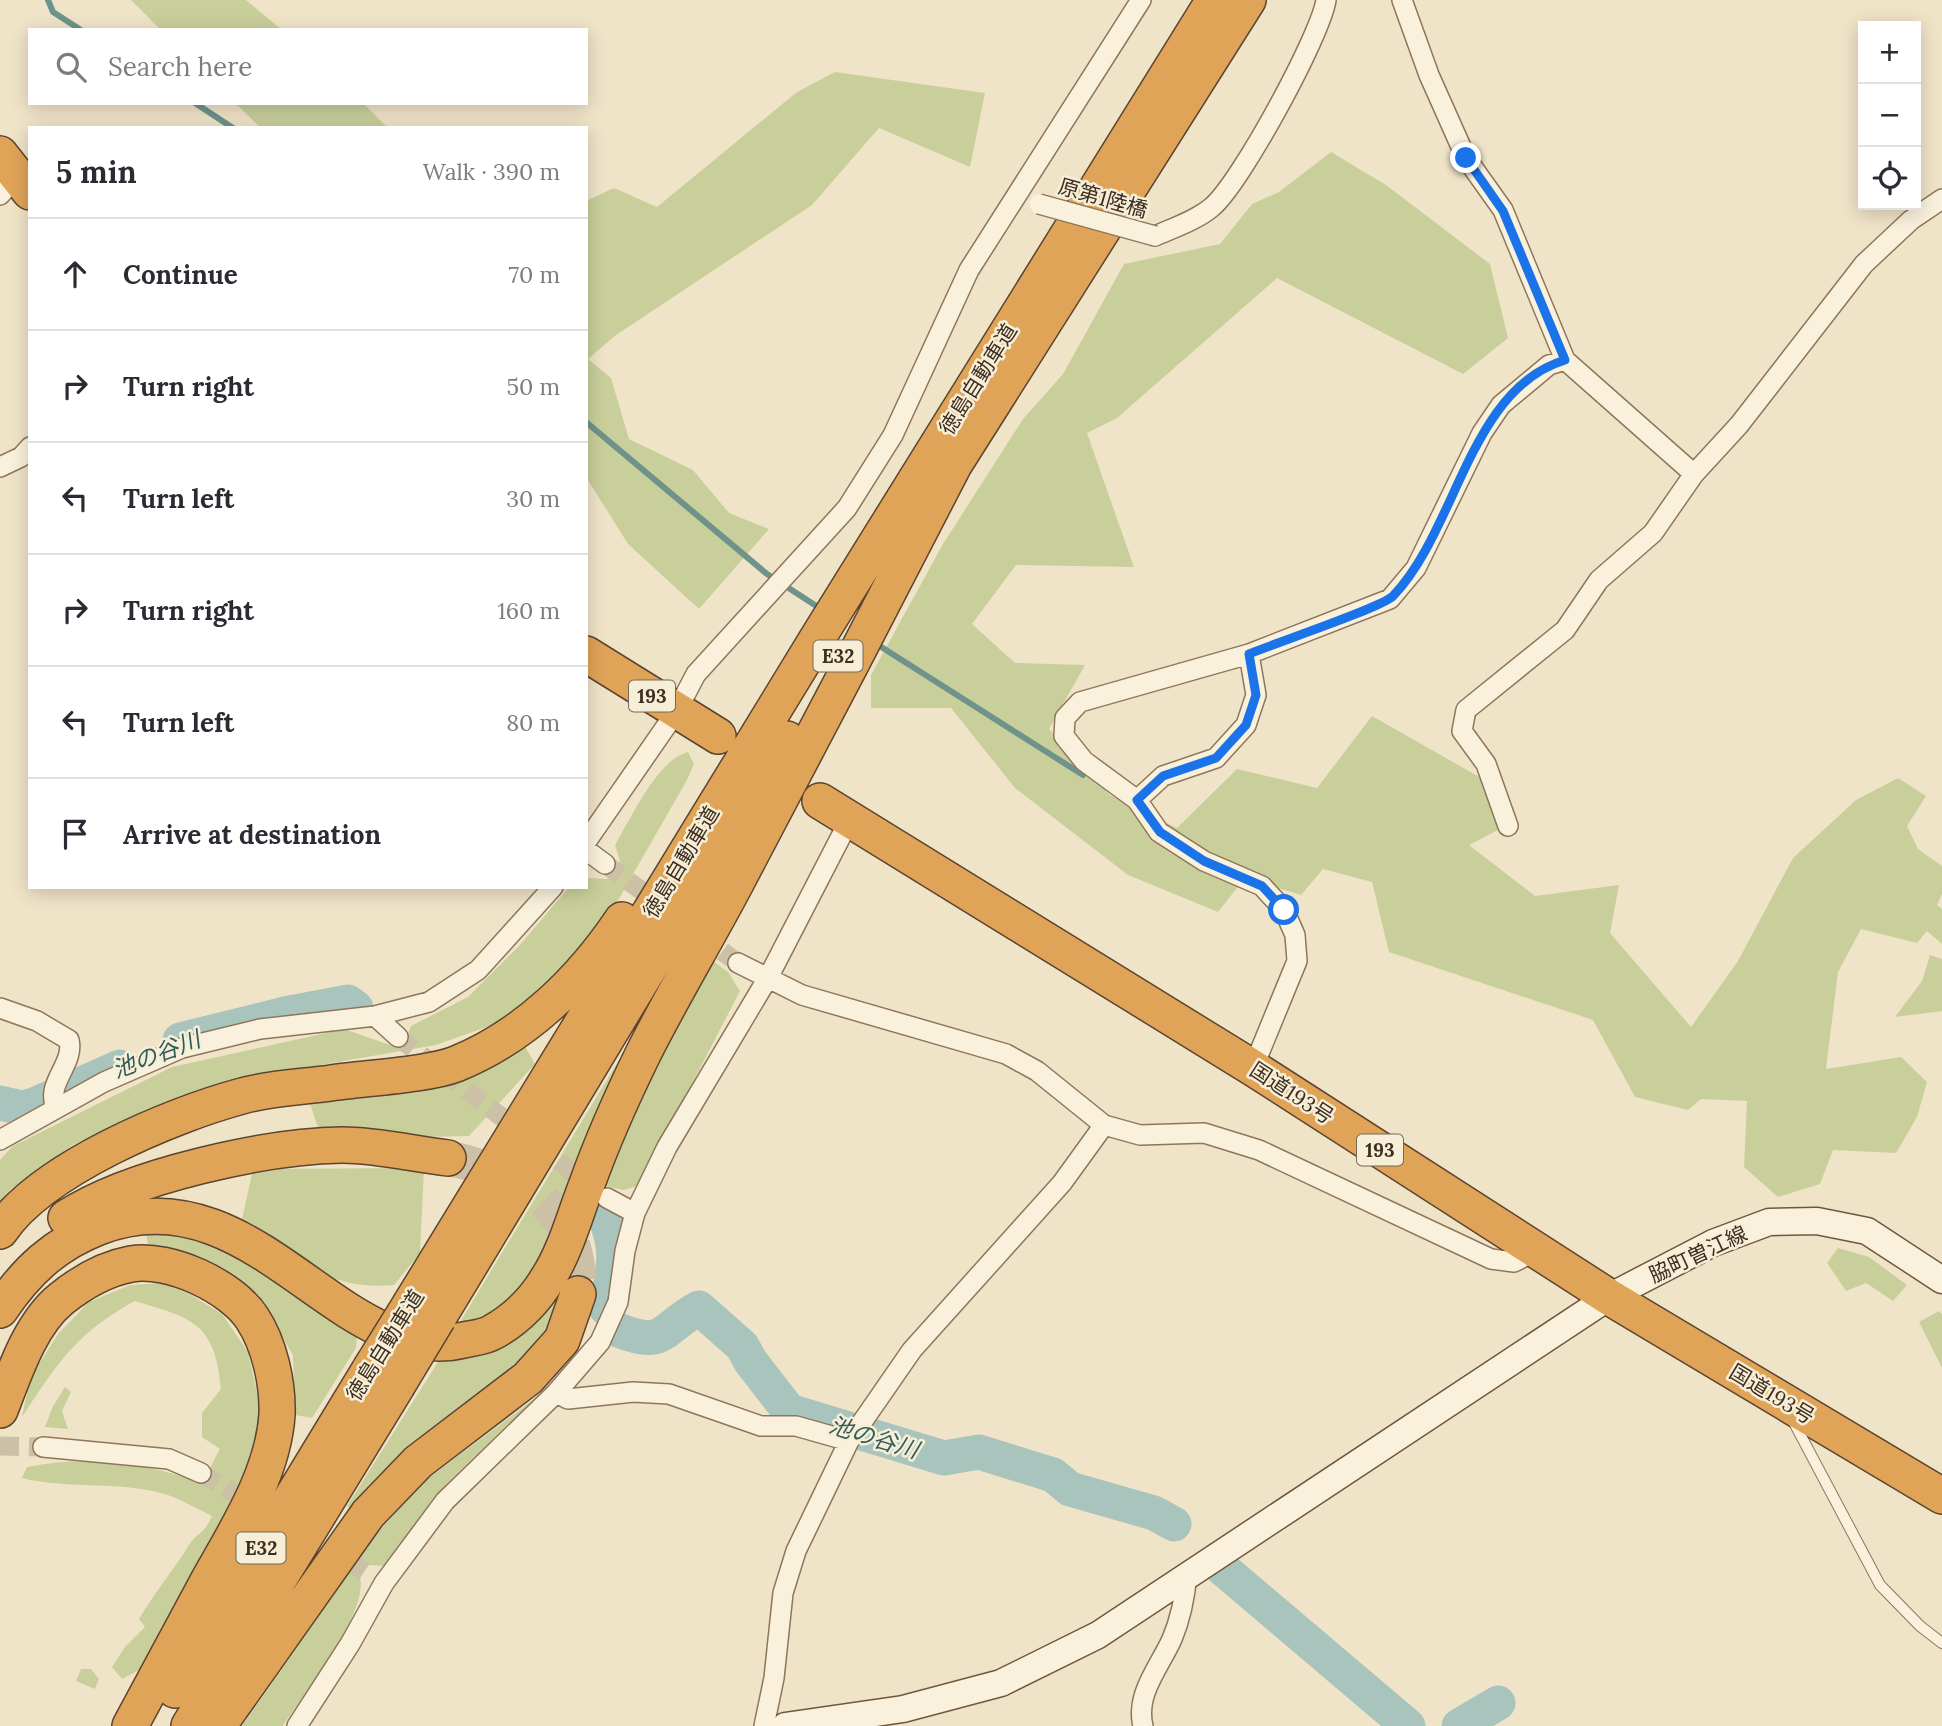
<!DOCTYPE html>
<html lang="en">
<head>
<meta charset="utf-8">
<style>
  body { margin:0; font-family:Lora,"Noto Sans JP",serif; background:#f7f7f7; color:#2b2b33 }
  .controls { position:absolute; right:21px; top:21px; display:grid; overflow:hidden; border-radius:0px; box-shadow:0 4px 18px #0003 }
  .controls button { width:63px; height:63px; display:grid; place-items:center; padding:0; border:0; border-bottom:2px solid #e1e1e2; background:#fff; color:#2b2b33; font:35px sans-serif }
  .stop { position:absolute; width:21px; height:21px; margin:-16px; border:5px solid #1a73e8; border-radius:50%; background:#fff }
  .stop.end { background:#1a73e8; border-color:#fff; box-shadow:0 2px 7px #0008 }
  .list { margin:0; padding:0; list-style:none }
  h2 { display:flex; justify-content:space-between; align-items:center; height:91px; margin:0; padding:0 28px; font-size:30px }
  h2 small { font-size:23px; font-weight:400; color:#7c7c81 }
  .list li { display:grid; grid-template-columns:46px 1fr auto; gap:21px; align-items:center; box-sizing:border-box; height:112px; padding:0 28px; border-top:2px solid #e1e1e2 }
  .list b { display:block; font-size:26px; white-space:nowrap }
  .list em { font-size:23px; font-style:normal; color:#7c7c81 }
  .icon { flex:none; width:38px; height:38px; fill:none; stroke:currentColor; stroke-width:2; stroke-linecap:round; stroke-linejoin:round }
  .map { position:relative; flex:none; width:1942px; height:1726px; overflow:hidden }
  .search { position:absolute; background:#fff; box-shadow:0 4px 18px #0003; left:28px; top:28px; width:560px; height:77px; display:flex; align-items:center; gap:18px; box-sizing:border-box; padding:0 24px; border-radius:0px; color:#7c7c81; font-size:26px }
  .panel { position:absolute; background:#fff; box-shadow:0 4px 18px #0003; left:28px; top:126px; width:560px; height:763px; border-radius:0px }
  .map>svg:first-child { display:block }
</style>
</head>
<body>
<div class="map">
<svg width="1942" height="1726" viewBox="0 0 1942 1726">
  <rect width="100%" height="100%" fill="#f0e4c8"/>
  <path fill="#c9cf9b" d="M 131,0 L 246,0 L 282,30 L 161,30 Z
    M 835,72 L 985,93 L 970,167 L 879,128 L 812,205 L 616,335 L 588,359 L 611,378 L 629,439 L 693,470 L 729,513 L 769,529 L 699,609 L 628,544 L 586,477 L 586,201 L 614,188 L 657,207 L 797,92 Z
    M 235,103 L 363,103 L 388,128 L 261,128 Z
    M 1331,152 L 1386,185 L 1490,264 L 1508,338 L 1463,374 L 1277,278 L 1117,418 L 1087,433 L 1134,567 L 1016,565 L 972,624 L 1015,663 L 1085,665 L 1049,729 L 1110,795 L 1177,828 L 1237,769 L 1317,788 L 1372,716 L 1497,787 L 1500,829 L 1469,845 L 1535,896 L 1619,885 L 1610,933 L 1691,1027 L 1738,961 L 1793,858 L 1856,800 L 1898,778 L 1926,796 L 1907,826 L 1918,849 L 1942,866 L 1942,894 L 1937,905 L 1942,909 L 1942,944 L 1927,931 L 1917,943 L 1861,929 L 1838,972 L 1826,1069 L 1901,1057 L 1927,1082 L 1917,1117 L 1896,1153 L 1833,1150 L 1820,1184 L 1778,1197 L 1744,1167 L 1747,1101 L 1701,1099 L 1688,1110 L 1635,1097 L 1593,1020 L 1389,952 L 1372,882 L 1323,869 L 1301,895 L 1245,878 L 1218,912 L 1128,875 L 1015,788 L 951,708 L 871,708 L 871,675 L 943,544 L 1023,419 L 1063,374 L 1124,264 L 1220,244 L 1252,204 L 1279,192 Z
    M 688,752 L 694,764 L 687,780 L 620,897 L 572,963 L 509,1019 L 436,1045 L 246,1078 L 148,1109 L 73,1145 L 10,1190 L 0,1202 L 0,1160 L 13,1146 L 172,1067 L 344,1029 L 390,1045 L 407,1036 L 411,1026 L 468,997 L 520,945 L 569,887 L 586,887 L 586,878 L 607,879 L 620,861 L 615,845 C 631,818 658,759 688,752 Z
    M 1930,955 L 1942,959 L 1942,1011 L 1895,1017 L 1922,981 Z
    M 713,961 L 728,972 L 740,991 L 639,1186 L 623,1190 L 606,1186 C 626,1106 674,1032 713,961 Z
    M 522,1041 L 535,1064 L 469,1136 L 423,1137 L 320,1133 L 308,1098 Z
    M 625,1050 L 630,1054 L 552,1249 L 520,1300 L 490,1320 L 457,1327 Z
    M 424,1168 L 420,1253 L 394,1285 C 327,1291 295,1258 241,1224 L 253,1169 Z
    M 146,1232 L 200,1237 L 273,1270 L 357,1331 L 356,1348 L 312,1418 L 295,1415 L 293,1355 L 259,1298 L 199,1256 L 148,1245 Z
    M 1838,1248 L 1869,1257 L 1907,1285 L 1893,1301 L 1866,1283 L 1846,1291 L 1827,1263 Z
    M 163,1283 L 191,1295 L 222,1314 L 248,1352 L 262,1414 L 246,1466 L 225,1520 L 143,1668 L 122,1679 L 112,1667 L 125,1647 L 145,1627 L 139,1619 C 154,1593 173,1571 189,1545 C 197,1532 204,1535 212,1516 C 198,1509 183,1501 168,1495 C 121,1480 69,1490 22,1478 L 27,1467 C 85,1455 146,1462 202,1483 L 220,1449 L 202,1437 L 202,1413 L 221,1389 C 215,1323 194,1319 135,1301 C 77,1332 57,1364 22,1417 L 30,1378 L 58,1334 L 89,1302 L 130,1285 Z
    M 561,1286 L 563,1308 L 547,1340 L 358,1514 L 347,1506 L 438,1362 C 503,1359 526,1339 561,1286 Z
    M 1939,1311 L 1942,1314 L 1942,1368 L 1919,1322 Z
    M 65,1387 L 71,1392 L 62,1411 L 68,1429 L 45,1427 L 53,1406 Z
    M 534,1399 L 446,1484 L 387,1566 L 369,1565 L 360,1577 C 369,1612 303,1695 283,1726 L 242,1726 L 378,1532 L 426,1480 Z
    M 81,1669 L 91,1669 L 99,1679 L 95,1689 L 76,1681 Z"/>
  <g fill="none" stroke-linecap="round" stroke-linejoin="round">
    <path stroke="#6f938a" stroke-width="6" d="M 48,0 L 53,12 L 81,30
      M 195,103 L 233,128
      M 586,422 L 767,574 L 821,609
      M 875,643 L 1083,775"/>
    <path stroke="#a9c4bc" stroke-width="35" d="M 180,1040 L 285,1014 L 348,1002 L 356,1008
      M 0,1103 L 23,1108 L 34,1105 L 120,1067
      M 602,1210 C 620,1249 614,1268 606,1308
      M 618,1330 C 666,1349 660,1329 699,1308 L 742,1346 L 751,1362 L 789,1411 L 944,1458 L 979,1452 L 1053,1475 L 1070,1489 L 1154,1513 L 1174,1524
      M 1223,1569 L 1408,1726
      M 1459,1726 L 1498,1703"/>
    <path stroke="#ccc0a6" stroke-width="19" stroke-dasharray="19 10" stroke-linecap="butt" d="M 605,864 L 661,905
      M 699,934 L 738,963
      M 398,1037 L 592,1187
      M 0,1446 L 43,1447
      M 201,1473 L 257,1507
      M 298,1532 L 369,1574"/>
    <path stroke="#ccc0a6" stroke-width="35" stroke-dasharray="35 18" stroke-linecap="butt" d="M 448,1158 C 520,1173 585,1211 578,1294"/>
    <defs>
      <path id="lane" d="M 1791,1417 L 1880,1585 L 1920,1626 L 1942,1643"/>
      <path id="street" d="M 1402,0 L 1429,75 L 1466,158 L 1503,210 L 1565,360 L 1694,474
        M 0,195 L 17,176
        M 1155,236 C 1173,228 1197,220 1212,207 C 1240,184 1321,35 1326,0
        M 0,467 L 21,457 L 30,447
        M 1249,654 L 1256,695 L 1246,725 L 1216,758 L 1163,776 L 1137,800 L 1159,832 L 1204,861 L 1262,886 L 1284,910 L 1295,935 L 1297,961 L 1253,1068
        M 1137,800 L 1084,761 L 1064,736 L 1065,718 L 1080,702 L 1249,654 L 1390,599 L 1416,568 L 1482,433 L 1501,405 L 1549,365 L 1565,360
        M 1508,826 L 1486,764 L 1462,731 L 1466,710 L 1565,630 L 1599,580 L 1653,533 L 1694,474 L 1739,425 L 1864,264 L 1911,220 L 1942,199
        M 586,842 L 676,712 L 696,674 L 847,508 L 893,435 L 969,270 L 1141,0
        M 586,850 L 605,864
        M 738,963 L 802,995 L 1006,1054 L 1037,1071 L 1104,1125 L 1140,1135 L 1204,1133 L 1259,1150 L 1491,1259 L 1514,1262 L 1537,1250
        M 0,1008 L 37,1021 L 69,1040 C 75,1064 45,1083 56,1108
        M 375,1016 L 398,1037
        M 0,1140 L 104,1082 L 182,1048 L 260,1029 L 375,1016 L 429,1002 L 478,970 L 553,887
        M 607,1198 L 635,1213
        M 556,1393 L 568,1399 L 633,1392 L 669,1394 L 761,1426 L 796,1426 L 849,1441
        M 43,1447 L 169,1459 L 201,1473
        M 297,1726 L 350,1644 L 384,1583 L 445,1501 L 556,1393 L 600,1342 L 618,1302 L 625,1251 L 635,1213 L 667,1147 L 769,976 L 850,819
        M 764,1726 L 774,1678 L 783,1593 L 796,1551 L 849,1441 L 912,1350 L 1062,1183 L 1104,1125
        M 1143,1726 C 1135,1694 1160,1666 1172,1639 C 1181,1618 1185,1596 1187,1574"/>
      <path id="secondary" d="M 785,1726 L 903,1709 L 1001,1683 L 1098,1635 L 1609,1297 L 1713,1243 L 1769,1222 L 1817,1221 L 1867,1231 L 1942,1280"/>
      <path id="highway" d="M 0,154 L 30,192
        M 945,479 L 1248,0
        M 586,654 L 718,736
        M 820,801 L 1253,1068 L 1609,1297 L 1942,1496
        M 66,1218 C 130,1176 266,1146 342,1145 C 377,1145 414,1154 448,1158
        M 0,1231 C 42,1169 171,1115 242,1096 C 270,1088 302,1087 331,1083 C 364,1078 428,1075 456,1064 C 525,1036 581,981 622,920
        M 411,1303 L 820,634 L 1214,0
        M 0,1310 C 26,1271 55,1244 99,1227 C 254,1168 340,1370 464,1340 C 473,1338 485,1337 493,1332 C 516,1319 535,1300 548,1278 C 566,1250 575,1214 587,1184 C 603,1139 622,1097 643,1054 C 672,996 706,940 736,883 C 811,742 884,601 957,459
        M 438,1318 L 787,739
        M 0,1410 C 14,1374 30,1324 61,1299 C 82,1282 104,1269 131,1264 C 169,1257 232,1287 252,1318 C 270,1345 278,1384 277,1415 C 273,1474 236,1531 208,1581 C 182,1629 156,1678 130,1726
        M 175,1690 L 370,1369
        M 189,1726 L 397,1386
        M 218,1726 L 368,1514 L 418,1462 L 528,1378 L 562,1340 L 578,1294"/>
    </defs>
    <use href="#lane" stroke="#8d765c" stroke-width="12"/>
    <use href="#street" stroke="#8d765c" stroke-width="22"/>
    <use href="#secondary" stroke="#6f573f" stroke-width="29"/>
    <use href="#highway" stroke="#5b4430" stroke-width="38"/>
    <use href="#lane" stroke="#faf1dc" stroke-width="10"/>
    <use href="#street" stroke="#faf1dc" stroke-width="19"/>
    <use href="#secondary" stroke="#faf1dc" stroke-width="26"/>
    <use href="#highway" stroke="#e0a458" stroke-width="35"/>
    <defs>
      <path id="street-bridge" d="M 1039,204 L 1155,236"/>
      <path id="highway-bridge" d="M 370,1369 L 411,1303
        M 397,1386 L 438,1318"/>
    </defs>
    <use href="#street-bridge" stroke="#8d765c" stroke-width="22" stroke-linecap="butt"/>
    <use href="#highway-bridge" stroke="#5b4430" stroke-width="38" stroke-linecap="butt"/>
    <use href="#street-bridge" stroke="#faf1dc" stroke-width="19"/>
    <use href="#highway-bridge" stroke="#e0a458" stroke-width="35"/>
  </g>
  <g fill="none" stroke-linecap="round" stroke-linejoin="round">
    <path stroke="#1a73e8" stroke-width="9" d="M 1284,910 L 1262,886 L 1204,861 L 1160,832 L 1137,800 L 1163,776 L 1216,758 L 1246,725 L 1256,695 L 1249,654 C 1272,644 1381,608 1393,596 C 1457,530 1469,389 1565,360 L 1503,211 L 1466,158"/>
  </g>
  <g text-anchor="middle" dominant-baseline="central" stroke-width="5" stroke-linejoin="round" paint-order="stroke">
    <g fill="#f7eed8" stroke="#756857" stroke-width="2">
      <rect x="813.5" y="640.5" width="49" height="31" rx="5"/>
      <rect x="629" y="680.5" width="46" height="31" rx="5"/>
      <rect x="1357" y="1134.5" width="46" height="31" rx="5"/>
      <rect x="236.5" y="1532.5" width="49" height="31" rx="5"/>
    </g>
    <g font-size="19" font-weight="bold" fill="#3d2e20">
      <text x="838" y="656">E32</text>
      <text x="652" y="696">193</text>
      <text x="1380" y="1150">193</text>
      <text x="261" y="1548">E32</text>
    </g>
    <g font-size="21" fill="#3d2e20" stroke="#f7eed8">
      <text transform="translate(1103 198) rotate(16)">原第1陸橋</text>
      <text transform="translate(978 379) rotate(-58)">徳島自動車道</text>
      <text transform="translate(681 862) rotate(-59)">徳島自動車道</text>
      <text transform="translate(1292 1093) rotate(33)">国道193号</text>
      <text transform="translate(1698 1254) rotate(-25)">脇町曽江線</text>
      <text transform="translate(385 1345) rotate(-58)">徳島自動車道</text>
      <text transform="translate(1772 1394) rotate(31)">国道193号</text>
    </g>
    <g font-size="23" font-style="italic" fill="#2f5d5a" stroke="#f7eed8">
      <text transform="translate(156 1054) rotate(-21)">池の谷川</text>
      <text transform="translate(874 1437) rotate(17)">池の谷川</text>
    </g>
  </g>
</svg>
<div class="controls">
<button>+</button>
<button>−</button>
<button><svg class="icon" aria-label="locate" viewBox="0 0 24 24"><circle cx="12" cy="12" r="6"/><path d="M12 2v4M12 18v4M2 12h4M18 12h4"/></svg></button>
</div>
<div class="stop" style="left:1284px;top:910px"></div>
<div class="stop end" style="left:1466px;top:158px"></div>
<div class="search"><svg class="icon" aria-label="search" viewBox="0 0 24 24"><circle cx="10" cy="10" r="6"/><path d="M15 15l6 6"/></svg>Search here</div>
<section class="panel">
<h2>5 min<small>Walk · 390 m</small></h2>
<ul class="list">
<li><svg class="icon" aria-label="ahead" viewBox="0 0 24 24"><path d="M12 20V5M6 11l6-6 6 6"/></svg><div><b>Continue</b></div><em>70 m</em></li>
<li><svg class="icon" aria-label="right" viewBox="0 0 24 24"><path d="M7 20v-9h11M14 6l5 5-5 5"/></svg><div><b>Turn right</b></div><em>50 m</em></li>
<li><svg class="icon" aria-label="left" viewBox="0 0 24 24"><path d="M17 20v-9H6M10 6l-5 5 5 5"/></svg><div><b>Turn left</b></div><em>30 m</em></li>
<li><svg class="icon" aria-label="right" viewBox="0 0 24 24"><path d="M7 20v-9h11M14 6l5 5-5 5"/></svg><div><b>Turn right</b></div><em>160 m</em></li>
<li><svg class="icon" aria-label="left" viewBox="0 0 24 24"><path d="M17 20v-9H6M10 6l-5 5 5 5"/></svg><div><b>Turn left</b></div><em>80 m</em></li>
<li><svg class="icon" aria-label="arrive" viewBox="0 0 24 24"><path d="M6 21V4h12l-3 4 3 4H6"/></svg><div><b>Arrive at destination</b></div></li>
</ul>
</section>
</div>
</body>
</html>
